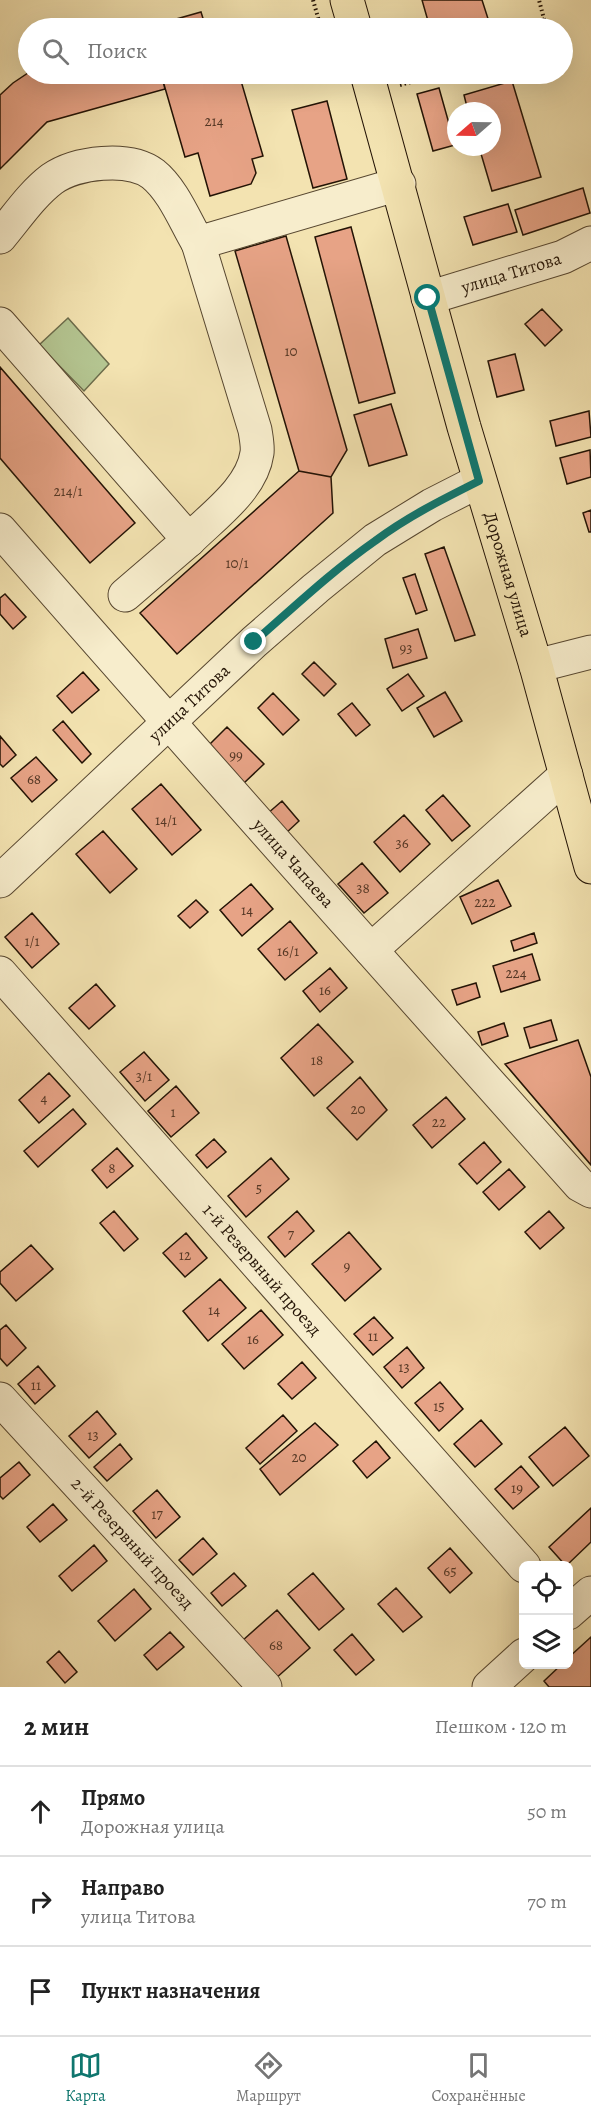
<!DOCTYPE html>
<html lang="ru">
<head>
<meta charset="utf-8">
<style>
  body { margin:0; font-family:Alegreya,serif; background:#f2f2f2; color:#222 }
  .controls { position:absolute; right:18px; bottom:18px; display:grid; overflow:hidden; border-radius:9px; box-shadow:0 6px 24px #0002 }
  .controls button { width:54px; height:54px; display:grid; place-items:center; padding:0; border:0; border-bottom:2px solid #e0e0e0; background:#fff; color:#222; font:30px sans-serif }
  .compass { position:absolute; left:447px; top:102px; width:54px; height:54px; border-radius:50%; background:#fff; box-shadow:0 6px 24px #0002; rotate:250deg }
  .stop { position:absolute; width:18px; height:18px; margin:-14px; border:4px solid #0f766e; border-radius:50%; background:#fff }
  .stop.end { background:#0f766e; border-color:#fff; box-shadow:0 2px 6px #0008 }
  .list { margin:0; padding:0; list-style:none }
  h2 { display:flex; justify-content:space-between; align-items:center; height:78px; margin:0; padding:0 24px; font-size:26px }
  h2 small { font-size:20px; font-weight:400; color:#767676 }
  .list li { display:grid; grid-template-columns:39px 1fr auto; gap:18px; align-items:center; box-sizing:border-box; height:90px; padding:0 24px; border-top:2px solid #e0e0e0 }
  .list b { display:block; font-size:22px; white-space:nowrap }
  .list p { margin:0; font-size:20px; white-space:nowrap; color:#767676 }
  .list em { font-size:20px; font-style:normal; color:#767676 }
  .icon { flex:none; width:33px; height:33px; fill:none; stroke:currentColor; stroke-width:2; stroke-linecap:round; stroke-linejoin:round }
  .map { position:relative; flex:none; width:591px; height:1687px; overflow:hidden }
  .search { position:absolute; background:#fff; box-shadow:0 6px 24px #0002; left:18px; right:18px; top:18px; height:66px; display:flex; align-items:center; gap:15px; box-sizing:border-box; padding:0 21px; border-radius:33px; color:#767676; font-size:22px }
  .sheet { height:348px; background:#fff }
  nav { display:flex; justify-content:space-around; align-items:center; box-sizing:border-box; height:84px; border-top:2px solid #e0e0e0; background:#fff; font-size:16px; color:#767676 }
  nav a { display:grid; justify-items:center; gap:3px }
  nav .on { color:#0f766e }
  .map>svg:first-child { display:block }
</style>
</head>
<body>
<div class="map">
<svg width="591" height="1687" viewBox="0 0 591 1687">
  <rect width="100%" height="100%" fill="#f3e3b1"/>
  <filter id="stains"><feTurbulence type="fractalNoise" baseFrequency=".00333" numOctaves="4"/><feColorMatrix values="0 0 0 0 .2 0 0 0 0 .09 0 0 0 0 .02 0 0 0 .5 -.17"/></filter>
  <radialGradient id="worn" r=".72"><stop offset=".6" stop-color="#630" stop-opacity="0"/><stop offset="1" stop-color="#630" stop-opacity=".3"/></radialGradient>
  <path fill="#b4c591" stroke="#6c6c4b" stroke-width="1.5" d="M 68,318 L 109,364 L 84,391 L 39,345 Z"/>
  <path fill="#e7a386" stroke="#231305" stroke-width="1.5" d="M 422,0 L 482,0 L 491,28 L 430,28 Z
    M 201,12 L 206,28 L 148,27 Z
    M 28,73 L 161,74 L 165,89 L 47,122 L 0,169 L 0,95 L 13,83 Z
    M 161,74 L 239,74 L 263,156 L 252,159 L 256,173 L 251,184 L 210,196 L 198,153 L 185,157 Z
    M 512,81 L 541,177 L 492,191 L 479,147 L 492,147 L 492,111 L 468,111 L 464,95 Z
    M 439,88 L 455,145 L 433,151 L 417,94 Z
    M 327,101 L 347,179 L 313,188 L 292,110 Z
    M 583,188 L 590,213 L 523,235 L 515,210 Z
    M 508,204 L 517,232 L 473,245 L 464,217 Z
    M 351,227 L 395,393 L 359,403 L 315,237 Z
    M 286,236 L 347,450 L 331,477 L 299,471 L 235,251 Z
    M 542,309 L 562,330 L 545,346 L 525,324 Z
    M 515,354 L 524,390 L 497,397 L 488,361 Z
    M 0,367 L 135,523 L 90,563 L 0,458 Z
    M 391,404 L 407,455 L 369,466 L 354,415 Z
    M 589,411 L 591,437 L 556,446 L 550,421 Z
    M 590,450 L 591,477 L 567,484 L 560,458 Z
    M 299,471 L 331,477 L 333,513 L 177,654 L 140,613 Z
    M 591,510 L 591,532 L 589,532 L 583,513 Z
    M 444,547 L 475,635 L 455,641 L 425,554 Z
    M 415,574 L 427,610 L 416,614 L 403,578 Z
    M 5,594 L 26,617 L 13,629 L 0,614 L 0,598 Z
    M 418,629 L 427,658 L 393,668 L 385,639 Z
    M 314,662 L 336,684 L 324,696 L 302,674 Z
    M 83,672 L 99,690 L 72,713 L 57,696 Z
    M 408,674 L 424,696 L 402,711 L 387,689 Z
    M 445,692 L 462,721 L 434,737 L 417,708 Z
    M 273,693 L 299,720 L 283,735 L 258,708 Z
    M 352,703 L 370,725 L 356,736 L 338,714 Z
    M 63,721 L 91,754 L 82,763 L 53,730 Z
    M 227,727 L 264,764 L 244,783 L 207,747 Z
    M 0,736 L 16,755 L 3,767 L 0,764 Z
    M 36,757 L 57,780 L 32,802 L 11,778 Z
    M 161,784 L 201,830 L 172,855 L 132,809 Z
    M 443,795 L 470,826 L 452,841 L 426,810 Z
    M 282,801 L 299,821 L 285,834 L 267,814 Z
    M 404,815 L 430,844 L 400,872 L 374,842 Z
    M 103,831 L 137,869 L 110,893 L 76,854 Z
    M 362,863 L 388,893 L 364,913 L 338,884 Z
    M 498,880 L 511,906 L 472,924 L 460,897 Z
    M 251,884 L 273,909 L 242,936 L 220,910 Z
    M 196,900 L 208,912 L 190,928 L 178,916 Z
    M 32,913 L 59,944 L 32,968 L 5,937 Z
    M 290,921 L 317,953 L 285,980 L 258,949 Z
    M 534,933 L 537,943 L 514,951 L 511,941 Z
    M 532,954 L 540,980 L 501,992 L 493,966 Z
    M 330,968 L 347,988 L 320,1012 L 303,991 Z
    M 476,983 L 480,997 L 457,1005 L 452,990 Z
    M 96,984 L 115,1006 L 89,1029 L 69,1008 Z
    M 551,1020 L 557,1040 L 530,1048 L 524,1028 Z
    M 504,1023 L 508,1036 L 482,1045 L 478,1032 Z
    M 318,1024 L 353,1062 L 314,1096 L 281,1058 Z
    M 578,1040 L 591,1077 L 591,1165 L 505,1064 Z
    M 144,1052 L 169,1080 L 145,1101 L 120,1072 Z
    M 49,1073 L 70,1096 L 39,1123 L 19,1100 Z
    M 360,1077 L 387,1110 L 357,1140 L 327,1108 Z
    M 176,1086 L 199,1113 L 171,1137 L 148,1111 Z
    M 446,1097 L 465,1119 L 432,1148 L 413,1125 Z
    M 73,1109 L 86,1124 L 38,1167 L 24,1151 Z
    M 214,1139 L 226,1152 L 207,1168 L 196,1155 Z
    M 484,1142 L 501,1162 L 477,1184 L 459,1164 Z
    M 117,1148 L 133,1166 L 107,1188 L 92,1170 Z
    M 271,1158 L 289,1179 L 246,1217 L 228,1196 Z
    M 509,1169 L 525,1187 L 499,1210 L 483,1192 Z
    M 114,1211 L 138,1239 L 124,1251 L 100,1223 Z
    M 297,1211 L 314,1231 L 285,1257 L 268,1237 Z
    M 549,1211 L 564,1228 L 540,1249 L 525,1232 Z
    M 349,1232 L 381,1269 L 345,1301 L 312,1264 Z
    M 186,1233 L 207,1258 L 185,1277 L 163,1253 Z
    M 31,1245 L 53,1269 L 16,1301 L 0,1283 L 0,1272 Z
    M 220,1279 L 246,1308 L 208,1341 L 183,1311 Z
    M 261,1310 L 283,1335 L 244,1369 L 222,1344 Z
    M 374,1317 L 393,1338 L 373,1355 L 354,1334 Z
    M 6,1325 L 26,1348 L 7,1366 L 0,1358 L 0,1330 Z
    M 407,1347 L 424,1368 L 402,1388 L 384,1367 Z
    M 302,1362 L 316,1378 L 292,1399 L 278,1384 Z
    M 38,1366 L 55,1386 L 35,1404 L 18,1384 Z
    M 440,1382 L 463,1409 L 439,1431 L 415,1403 Z
    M 97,1411 L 116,1434 L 89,1458 L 69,1436 Z
    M 283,1415 L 297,1431 L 260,1464 L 246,1448 Z
    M 481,1420 L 502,1444 L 475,1467 L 454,1444 Z
    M 315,1423 L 338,1445 L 280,1495 L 260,1469 Z
    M 565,1427 L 589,1456 L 553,1486 L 529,1457 Z
    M 376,1441 L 390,1458 L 367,1478 L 353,1461 Z
    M 120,1444 L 132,1459 L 107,1481 L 94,1467 Z
    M 19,1462 L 30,1475 L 3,1499 L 0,1496 L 0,1478 Z
    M 521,1466 L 539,1487 L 513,1509 L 495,1489 Z
    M 157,1490 L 180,1517 L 156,1538 L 133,1511 Z
    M 53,1504 L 67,1520 L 40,1542 L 27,1527 Z
    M 591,1508 L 591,1542 L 566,1566 L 549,1547 Z
    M 203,1538 L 217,1554 L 193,1575 L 179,1560 Z
    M 94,1545 L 107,1561 L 72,1591 L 59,1576 Z
    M 450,1548 L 472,1573 L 450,1593 L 428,1568 Z
    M 234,1573 L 246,1586 L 222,1606 L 211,1593 Z
    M 313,1573 L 344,1609 L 319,1630 L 288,1594 Z
    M 396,1588 L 422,1617 L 403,1632 L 378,1604 Z
    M 134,1589 L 151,1609 L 115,1641 L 98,1621 Z
    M 277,1610 L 310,1648 L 275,1679 L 242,1641 Z
    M 170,1632 L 184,1647 L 157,1670 L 144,1655 Z
    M 352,1634 L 374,1660 L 356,1675 L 334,1650 Z
    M 591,1637 L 591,1687 L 549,1687 L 544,1681 L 562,1664 L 568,1664 L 568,1658 Z
    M 59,1651 L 77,1672 L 65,1683 L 47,1662 Z"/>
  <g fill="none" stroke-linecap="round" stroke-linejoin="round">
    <defs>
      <g id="minor">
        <path d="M 0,237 C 16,218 32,194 52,179 C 76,162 129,156 153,174 C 173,190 185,221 198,243 L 399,184"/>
        <path id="s1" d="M 428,298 L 563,257 L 591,243"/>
        <path d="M 0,324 L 189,540 C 213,516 252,489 257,453 C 258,446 256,437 255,430 L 198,243"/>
        <path id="s2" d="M 0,530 C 192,750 386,967 580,1185 L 591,1191"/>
        <path d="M 125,595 L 189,540"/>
        <path d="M 536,666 L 591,652"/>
        <path id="s3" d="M 0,881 L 254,642 L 316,588 L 375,540 L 432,505 L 479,481"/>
        <path d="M 371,950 L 566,775"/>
        <path id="s4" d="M 0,973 L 524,1566"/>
        <path id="s5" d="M 0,1399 L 265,1687"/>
        <path d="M 568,1613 L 591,1593"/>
        <path d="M 489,1687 L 524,1655"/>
      </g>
      <g id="major">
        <path d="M 347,0 L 355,28"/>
        <path id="s6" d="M 367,74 L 464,427 L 536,666 L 591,867"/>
      </g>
    </defs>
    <use href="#minor" stroke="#574730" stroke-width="35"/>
    <use href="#major" stroke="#231305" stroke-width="35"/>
    <path stroke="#231305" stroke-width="4" stroke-dasharray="1.5 3" stroke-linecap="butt" d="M 313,0 L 321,28
      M 518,28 L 520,26 L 544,19 L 539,0
      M 400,85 L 440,74"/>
    <use href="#minor" stroke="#f7edcc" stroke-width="33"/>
    <use href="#major" stroke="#f3e3b1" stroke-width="33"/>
  </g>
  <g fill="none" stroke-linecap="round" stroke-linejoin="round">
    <path stroke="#0f766e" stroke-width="8" d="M 254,642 C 293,608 332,571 375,541 C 407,517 443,499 479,481 L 428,298"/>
  </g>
  <g text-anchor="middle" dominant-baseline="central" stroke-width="6" stroke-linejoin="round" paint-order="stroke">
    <g font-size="15" fill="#543725">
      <text x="214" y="121">214</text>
      <text x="291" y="351">10</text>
      <text x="68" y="491">214/1</text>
      <text x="237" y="563">10/1</text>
      <text x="406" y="648">93</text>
      <text x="236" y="755">99</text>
      <text x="34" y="779">68</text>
      <text x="166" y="820">14/1</text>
      <text x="402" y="843">36</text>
      <text x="363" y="888">38</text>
      <text x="485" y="902">222</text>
      <text x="247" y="910">14</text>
      <text x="32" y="941">1/1</text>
      <text x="288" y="951">16/1</text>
      <text x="516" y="973">224</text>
      <text x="325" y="990">16</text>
      <text x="317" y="1060">18</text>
      <text x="144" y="1076">3/1</text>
      <text x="44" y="1098">4</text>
      <text x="358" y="1109">20</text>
      <text x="173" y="1112">1</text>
      <text x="439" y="1122">22</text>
      <text x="112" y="1168">8</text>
      <text x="259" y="1188">5</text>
      <text x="291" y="1234">7</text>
      <text x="185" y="1255">12</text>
      <text x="347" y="1266">9</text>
      <text x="214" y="1310">14</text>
      <text x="373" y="1336">11</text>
      <text x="253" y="1339">16</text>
      <text x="404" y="1367">13</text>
      <text x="36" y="1385">11</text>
      <text x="439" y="1406">15</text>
      <text x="93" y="1435">13</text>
      <text x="299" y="1457">20</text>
      <text x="517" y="1488">19</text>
      <text x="157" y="1514">17</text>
      <text x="450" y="1571">65</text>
      <text x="276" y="1645">68</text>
    </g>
    <g font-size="18" fill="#231305" stroke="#f7edcc">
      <text stroke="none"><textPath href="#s1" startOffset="87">улица Титова</textPath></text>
      <text stroke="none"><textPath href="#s6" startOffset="520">Дорожная улица</textPath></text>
      <text stroke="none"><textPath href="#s3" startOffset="260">улица Титова</textPath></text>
      <text stroke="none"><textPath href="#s2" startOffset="444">улица Чапаева</textPath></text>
      <text stroke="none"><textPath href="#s4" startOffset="396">1-й Резервный проезд</textPath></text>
      <text stroke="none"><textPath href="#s5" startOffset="196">2-й Резервный проезд</textPath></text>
    </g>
  </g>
  <rect width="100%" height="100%" filter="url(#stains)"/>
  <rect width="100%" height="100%" fill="url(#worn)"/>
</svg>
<div class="controls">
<button><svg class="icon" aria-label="locate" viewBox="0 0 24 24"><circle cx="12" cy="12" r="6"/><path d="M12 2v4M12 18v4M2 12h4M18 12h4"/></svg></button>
<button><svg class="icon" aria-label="layers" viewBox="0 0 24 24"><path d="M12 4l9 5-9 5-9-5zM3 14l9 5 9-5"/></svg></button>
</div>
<svg class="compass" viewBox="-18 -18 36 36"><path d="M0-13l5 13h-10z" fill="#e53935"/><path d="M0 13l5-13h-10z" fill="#767676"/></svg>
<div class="stop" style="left:428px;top:298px"></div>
<div class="stop end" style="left:254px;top:642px"></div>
<div class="search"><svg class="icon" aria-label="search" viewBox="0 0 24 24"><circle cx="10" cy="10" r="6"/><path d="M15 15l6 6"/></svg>Поиск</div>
</div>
<section class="sheet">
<h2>2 мин<small>Пешком · 120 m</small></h2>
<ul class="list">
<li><svg class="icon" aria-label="ahead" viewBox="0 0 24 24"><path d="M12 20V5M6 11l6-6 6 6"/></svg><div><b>Прямо</b><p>Дорожная улица</p></div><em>50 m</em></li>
<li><svg class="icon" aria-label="right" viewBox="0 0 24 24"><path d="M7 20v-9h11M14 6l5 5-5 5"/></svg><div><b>Направо</b><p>улица Титова</p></div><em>70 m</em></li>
<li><svg class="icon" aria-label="arrive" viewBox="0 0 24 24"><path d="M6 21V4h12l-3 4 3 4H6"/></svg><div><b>Пункт назначения</b></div></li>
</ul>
</section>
<nav>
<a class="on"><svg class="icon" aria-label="map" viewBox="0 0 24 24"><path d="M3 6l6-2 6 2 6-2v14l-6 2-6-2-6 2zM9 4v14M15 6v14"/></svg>Карта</a>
<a><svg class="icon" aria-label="directions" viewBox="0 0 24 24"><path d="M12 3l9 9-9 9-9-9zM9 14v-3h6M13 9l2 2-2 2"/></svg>Маршрут</a>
<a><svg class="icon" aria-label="saved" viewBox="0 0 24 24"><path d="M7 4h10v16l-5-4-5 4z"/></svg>Сохранённые</a>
</nav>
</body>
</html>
